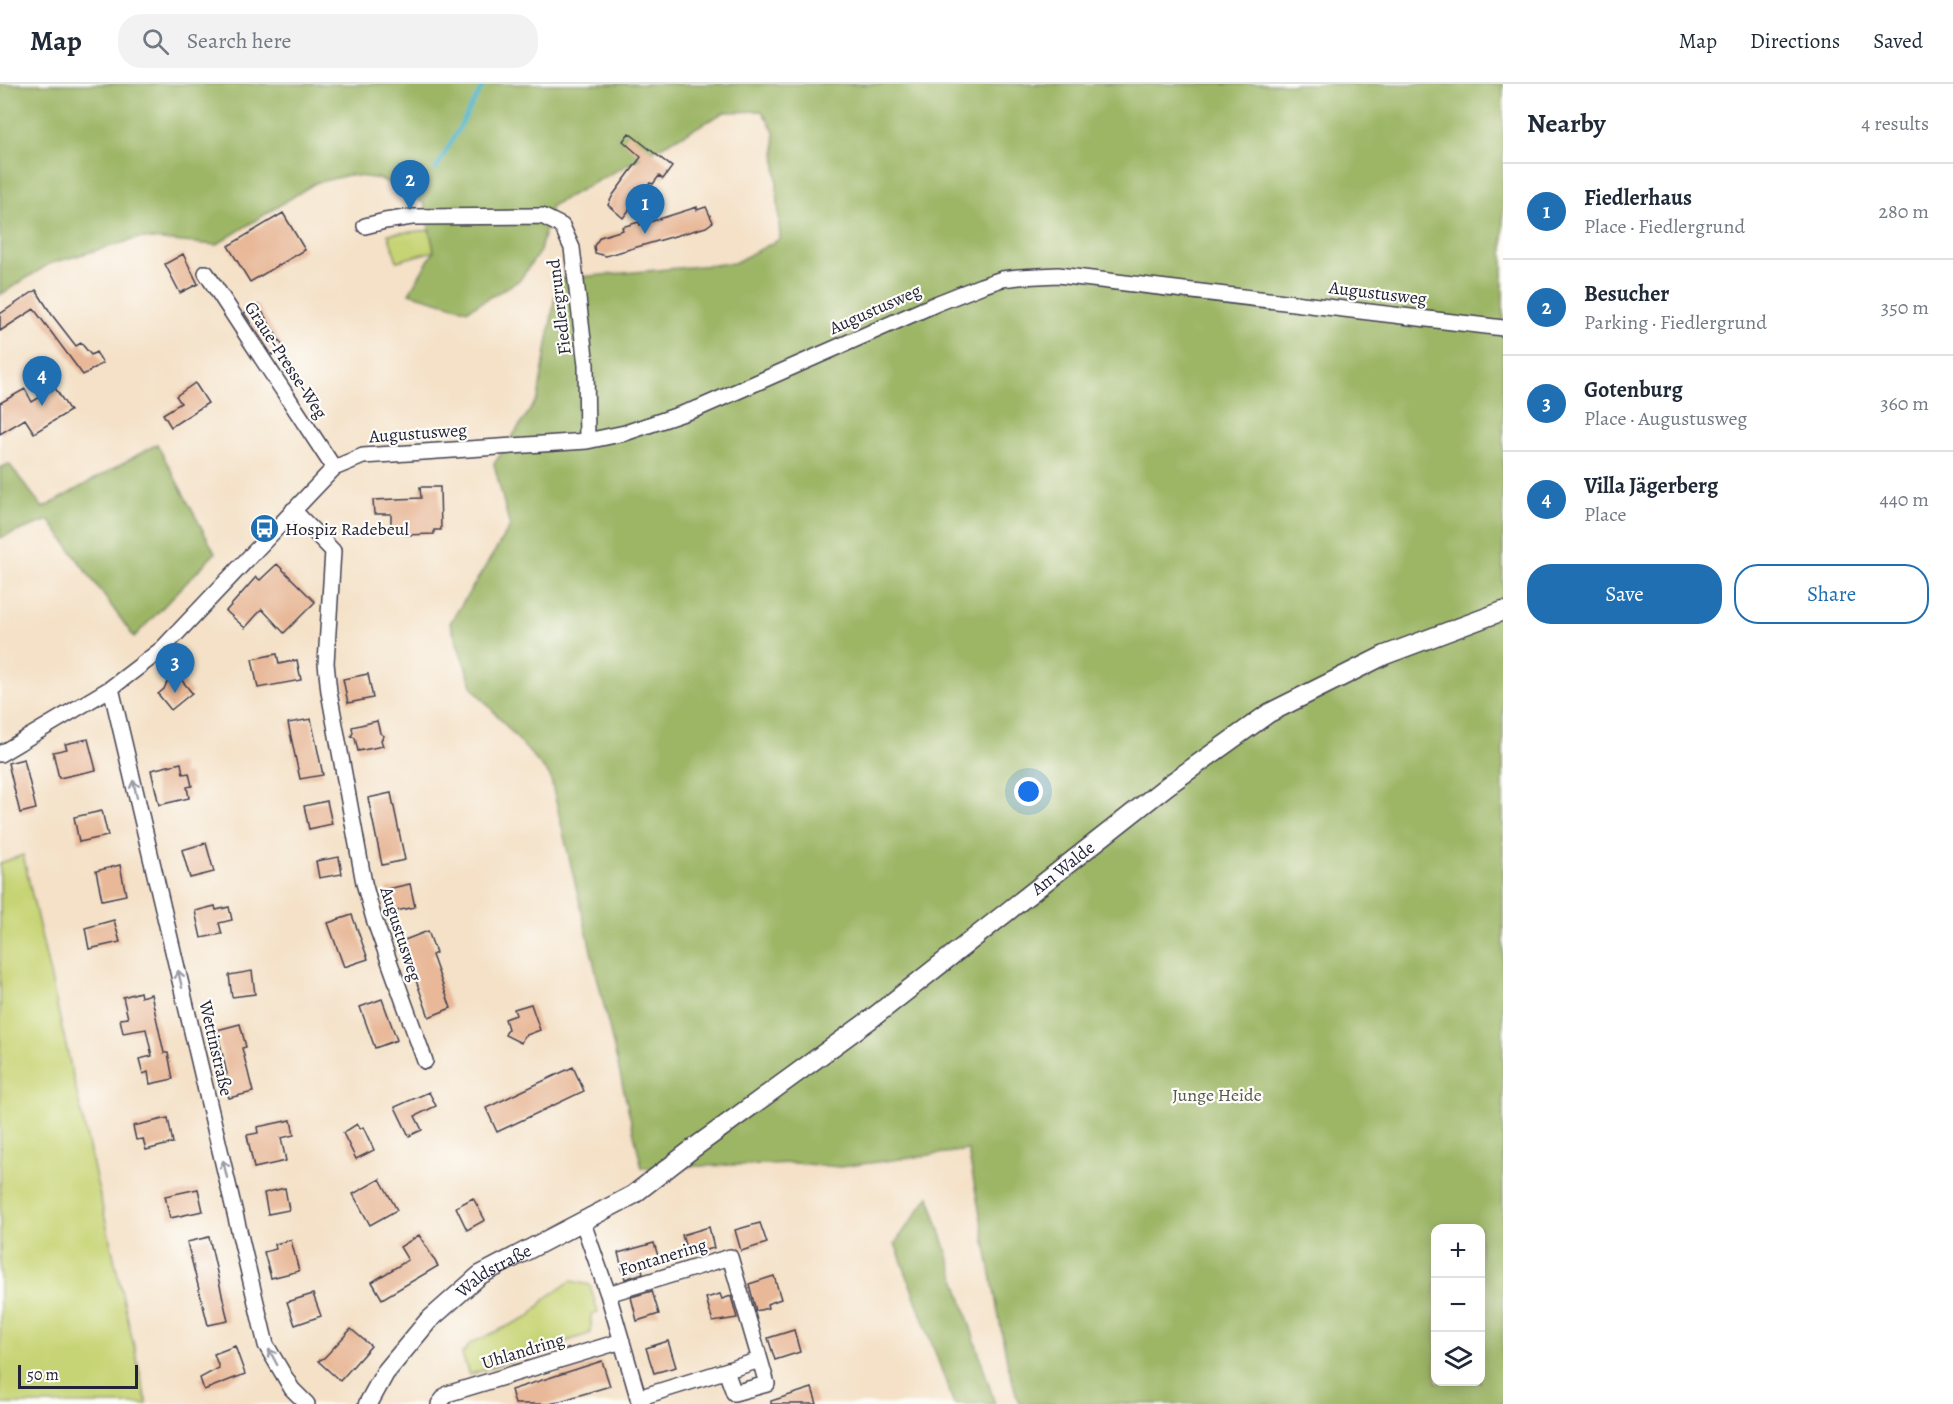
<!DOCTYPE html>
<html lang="en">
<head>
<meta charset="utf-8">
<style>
  body { margin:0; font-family:Alegreya,serif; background:#f2f2f3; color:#1f2937 }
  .controls { position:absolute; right:18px; bottom:18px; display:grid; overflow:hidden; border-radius:12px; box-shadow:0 3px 15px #0003 }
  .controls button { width:54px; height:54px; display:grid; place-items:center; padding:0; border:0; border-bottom:2px solid #e0e1e3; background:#fff; color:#1f2937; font:30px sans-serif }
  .scale { position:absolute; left:18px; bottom:15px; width:120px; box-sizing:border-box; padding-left:6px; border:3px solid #22223b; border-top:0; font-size:16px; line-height:21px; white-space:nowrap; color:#22223b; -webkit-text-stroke:4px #fdfcf7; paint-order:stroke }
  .you { position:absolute; left:1029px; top:708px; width:21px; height:21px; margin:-15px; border:4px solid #fff; border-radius:50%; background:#1a73e8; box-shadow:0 0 0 9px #1a73e833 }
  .badge { display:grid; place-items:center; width:39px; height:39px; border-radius:50%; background:#1f6fb2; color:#fff; font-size:20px; font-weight:700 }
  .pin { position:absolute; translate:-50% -50px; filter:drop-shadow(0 2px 3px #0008) }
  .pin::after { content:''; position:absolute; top:32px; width:21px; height:18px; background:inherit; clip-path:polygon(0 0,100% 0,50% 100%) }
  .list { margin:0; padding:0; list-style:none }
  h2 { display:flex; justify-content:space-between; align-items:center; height:78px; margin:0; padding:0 24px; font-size:26px }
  h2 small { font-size:20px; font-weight:400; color:#747a83 }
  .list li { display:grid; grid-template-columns:39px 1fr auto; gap:18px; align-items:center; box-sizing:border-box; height:96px; padding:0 24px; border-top:2px solid #e0e1e3 }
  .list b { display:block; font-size:22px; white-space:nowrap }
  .list p { margin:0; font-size:20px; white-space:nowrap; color:#747a83 }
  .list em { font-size:20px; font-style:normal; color:#747a83 }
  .actions { display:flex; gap:12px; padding:18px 24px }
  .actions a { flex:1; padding:14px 0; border:2px solid #1f6fb2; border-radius:24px; text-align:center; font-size:21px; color:#1f6fb2 }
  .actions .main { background:#1f6fb2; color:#fff }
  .icon { flex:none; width:33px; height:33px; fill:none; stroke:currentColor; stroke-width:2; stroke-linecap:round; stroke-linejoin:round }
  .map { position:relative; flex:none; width:1503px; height:1320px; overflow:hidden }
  header { display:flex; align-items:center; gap:36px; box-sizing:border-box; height:84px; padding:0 30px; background:#fff; border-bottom:2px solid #e0e1e3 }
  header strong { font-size:28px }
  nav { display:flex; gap:33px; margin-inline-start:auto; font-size:21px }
  .search { width:420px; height:54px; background:#f2f2f3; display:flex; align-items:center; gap:15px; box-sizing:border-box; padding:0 21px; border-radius:24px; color:#747a83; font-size:22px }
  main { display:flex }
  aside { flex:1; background:#fff }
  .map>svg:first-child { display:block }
</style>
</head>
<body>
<header>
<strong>Map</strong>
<div class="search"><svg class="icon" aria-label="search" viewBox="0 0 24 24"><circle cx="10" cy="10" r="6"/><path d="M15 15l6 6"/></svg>Search here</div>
<nav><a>Map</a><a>Directions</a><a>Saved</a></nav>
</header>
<main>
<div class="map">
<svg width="1503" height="1320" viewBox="0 0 1503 1320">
  <rect width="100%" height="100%" fill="#fdfcf7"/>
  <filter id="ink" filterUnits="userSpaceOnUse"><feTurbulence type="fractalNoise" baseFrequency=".0167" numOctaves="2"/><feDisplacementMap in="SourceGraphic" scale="12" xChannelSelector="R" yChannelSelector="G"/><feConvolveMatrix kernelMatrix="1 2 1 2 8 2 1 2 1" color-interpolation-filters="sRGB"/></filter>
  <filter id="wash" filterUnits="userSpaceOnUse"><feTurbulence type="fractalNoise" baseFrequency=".008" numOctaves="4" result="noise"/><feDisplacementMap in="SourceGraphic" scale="24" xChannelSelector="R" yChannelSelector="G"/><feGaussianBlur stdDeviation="1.35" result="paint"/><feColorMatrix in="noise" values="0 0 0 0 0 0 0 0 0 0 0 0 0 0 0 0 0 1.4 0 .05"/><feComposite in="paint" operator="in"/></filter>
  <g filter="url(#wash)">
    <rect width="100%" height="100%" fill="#f4e1c7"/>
    <path fill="#c7d475" stroke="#747b58" stroke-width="1.5" d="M 430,146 L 434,167 L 397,177 L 388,150 Z
      M 23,771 L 147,1320 L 0,1320 L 0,779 Z
      M 571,1197 L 590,1201 L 598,1229 L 591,1231 L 591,1249 L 469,1291 L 462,1270 L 471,1259 L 530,1232 L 546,1214 Z"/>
    <path fill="#9db666" stroke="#606c50" stroke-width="1.5" fill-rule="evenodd" d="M 0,0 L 1503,0 L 1503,1320 L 1019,1320 L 1007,1277 L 968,1066 L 840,1083 L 795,1079 L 642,1084 L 550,692 L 473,604 L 450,539 L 510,443 L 494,380 L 538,314 L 558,195 L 734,179 L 780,155 L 774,47 L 762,27 L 725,28 L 551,122 L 540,167 L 520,196 L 468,226 L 409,209 L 434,167 L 424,119 L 381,95 L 349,91 L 315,99 L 216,161 L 139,154 L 49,180 L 0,211 ZM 1436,1144 L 1480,1144 L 1480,1298 L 1436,1298 Z
      M 157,360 L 215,469 L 134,553 L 49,436 L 0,454 L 0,384 L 9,380 L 43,424 Z
      M 929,1112 L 995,1320 L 954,1320 L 895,1159 Z"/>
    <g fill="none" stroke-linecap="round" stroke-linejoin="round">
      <path stroke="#4cb4ca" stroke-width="4.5" d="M 436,85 L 484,0"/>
    </g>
    <g id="blocks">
      <path fill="#e8b898" d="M 629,49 L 672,83 L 663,95 L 659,92 L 653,100 L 650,99 L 623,134 L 608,121 L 613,111 L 641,73 L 623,57 Z
        M 697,123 L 697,126 L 706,123 L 713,138 L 706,143 L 606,172 L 595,169 L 594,162 L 600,153 L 623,146 L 622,143 L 639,138 L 640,141 Z
        M 283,129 L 305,166 L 250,198 L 228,162 Z
        M 183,170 L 198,200 L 180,209 L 165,180 Z
        M 36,206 L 52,231 L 76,262 L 81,259 L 91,271 L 96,268 L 103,279 L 83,291 L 34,225 L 0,247 L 0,230 Z
        M 258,221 L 284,264 L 272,271 L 244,229 Z
        M 195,299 L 208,319 L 171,343 L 163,330 L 181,319 L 176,312 Z
        M 55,304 L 70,327 L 34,349 L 25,335 L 0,350 L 0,319 L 25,305 L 32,318 Z
        M 420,403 L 440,403 L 441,446 L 434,446 L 434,450 L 404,451 L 404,445 L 391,446 L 391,430 L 374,430 L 373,416 L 421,414 Z
        M 277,480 L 315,518 L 284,549 L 262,525 L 245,544 L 226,527 L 256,493 L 260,496 Z
        M 277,570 L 279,580 L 297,576 L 301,596 L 258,604 L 252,575 Z
        M 368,590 L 373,614 L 348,619 L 343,595 Z
        M 180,594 L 192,609 L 171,626 L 158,610 L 164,605 L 167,598 Z
        M 311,635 L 323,691 L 300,695 L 288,639 Z
        M 377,637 L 380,649 L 384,652 L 381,656 L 383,662 L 358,667 L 355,654 L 351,652 L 353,649 L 352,643 Z
        M 88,655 L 96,686 L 59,694 L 53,668 L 67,665 L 65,660 Z
        M 24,675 L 36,725 L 20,729 L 8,679 Z
        M 181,679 L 183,690 L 189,689 L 192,702 L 187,703 L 189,714 L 159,721 L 151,686 Z
        M 391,709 L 405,776 L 382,781 L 368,714 Z
        M 327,717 L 332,740 L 309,745 L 304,722 Z
        M 102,727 L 108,752 L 79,758 L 74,733 Z
        M 206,759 L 214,788 L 190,794 L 182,766 Z
        M 339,773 L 342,790 L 319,794 L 316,777 Z
        M 120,781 L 126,811 L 102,816 L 96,787 Z
        M 410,800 L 415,823 L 391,828 L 387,805 Z
        M 215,822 L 216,826 L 229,823 L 232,836 L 219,839 L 222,850 L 201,854 L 195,827 Z
        M 352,831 L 368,875 L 344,883 L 328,839 Z
        M 114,836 L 120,858 L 89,865 L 85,844 Z
        M 428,847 L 436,869 L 432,871 L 451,924 L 429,933 L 402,857 Z
        M 252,887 L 255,910 L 232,913 L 229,891 Z
        M 140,908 L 141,913 L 151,910 L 164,969 L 168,969 L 173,995 L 150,1000 L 148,988 L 143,990 L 139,975 L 152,972 L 146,945 L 123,949 L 120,935 L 128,934 L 123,913 Z
        M 382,915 L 397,956 L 375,964 L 360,923 Z
        M 531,920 L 540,946 L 524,952 L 521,959 L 505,951 L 508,945 L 505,935 L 516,931 L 514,925 Z
        M 240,940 L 246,963 L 242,964 L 253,1008 L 229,1014 L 223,992 L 227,990 L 217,946 Z
        M 573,983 L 584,1007 L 497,1048 L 486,1024 Z
        M 429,1008 L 436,1022 L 415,1032 L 422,1046 L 409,1052 L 395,1023 Z
        M 168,1034 L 173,1059 L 146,1066 L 143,1055 L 136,1056 L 133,1042 Z
        M 291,1036 L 294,1051 L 281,1054 L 286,1077 L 254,1084 L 247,1051 L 258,1049 L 257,1043 Z
        M 357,1040 L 360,1045 L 363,1043 L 374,1066 L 356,1075 L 343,1049 Z
        M 380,1095 L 397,1126 L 370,1141 L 353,1110 Z
        M 285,1104 L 289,1126 L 268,1130 L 264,1109 Z
        M 198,1105 L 203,1127 L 170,1134 L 165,1112 Z
        M 473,1114 L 485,1136 L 467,1146 L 456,1123 Z
        M 760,1139 L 767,1159 L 741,1167 L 735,1146 Z
        M 709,1143 L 714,1164 L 688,1171 L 682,1151 Z
        M 419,1151 L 438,1182 L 382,1215 L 372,1198 L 408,1176 L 400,1163 Z
        M 209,1153 L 228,1237 L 208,1241 L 187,1158 Z
        M 291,1156 L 299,1187 L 271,1194 L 264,1168 L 276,1165 L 275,1160 Z
        M 654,1159 L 658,1172 L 640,1177 L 643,1189 L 625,1195 L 618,1169 Z
        M 774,1192 L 781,1215 L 767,1220 L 768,1224 L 756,1227 L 749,1200 Z
        M 652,1207 L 659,1230 L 637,1237 L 631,1213 Z
        M 313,1210 L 321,1232 L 295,1241 L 287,1218 Z
        M 720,1210 L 722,1215 L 731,1212 L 737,1234 L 713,1238 L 706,1214 Z
        M 351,1245 L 371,1262 L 340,1297 L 318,1277 L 324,1274 Z
        M 794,1246 L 800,1268 L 775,1276 L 768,1254 Z
        M 668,1257 L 676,1283 L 654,1289 L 646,1264 Z
        M 235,1262 L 245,1290 L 204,1306 L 200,1294 L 219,1284 L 214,1270 Z
        M 602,1277 L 610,1302 L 550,1320 L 515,1320 L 511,1306 Z
        M 812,1304 L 817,1320 L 771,1320 L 771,1317 Z"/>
    </g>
  </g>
  <g filter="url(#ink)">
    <use href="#blocks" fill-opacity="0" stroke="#423f50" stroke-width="1.5"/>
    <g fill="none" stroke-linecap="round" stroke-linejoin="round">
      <defs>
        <path id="minor" d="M 365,142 L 385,137 L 412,133 L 542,132 L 562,142 L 572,164 L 586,281 L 587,357
          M 206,189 L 334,384
          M 293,426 L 333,467 L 326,579 L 329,608 L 364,799 L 374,835 L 425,977
          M 111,604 L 266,1261 L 292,1305 L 307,1320
          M 0,670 L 111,604 L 162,565 L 334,384 L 363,372 L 587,357 L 625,349 L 699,324 L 938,219 L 981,202 L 1002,195 L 1019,193 L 1058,191 L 1503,244
          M 583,1139 L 608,1210 L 640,1320
          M 608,1210 L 730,1173 L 760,1276 L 638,1314
          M 726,1287 L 734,1309 L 767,1300 L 760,1276
          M 439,1320 L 447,1310 L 622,1257"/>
        <g id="tertiary">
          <path id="s1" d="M 368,1320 L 385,1289 L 428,1237 L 480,1191 L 633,1111 L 695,1063 L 871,935 L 1167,702 L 1269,629 L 1385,571 L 1503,527"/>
        </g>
      </defs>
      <use href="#minor" stroke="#423f50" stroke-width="18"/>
      <use href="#tertiary" stroke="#423f50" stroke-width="21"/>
      <use href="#minor" stroke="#fff" stroke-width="15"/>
      <use href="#tertiary" stroke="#fff" stroke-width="18"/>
    </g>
    <defs><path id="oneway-shaft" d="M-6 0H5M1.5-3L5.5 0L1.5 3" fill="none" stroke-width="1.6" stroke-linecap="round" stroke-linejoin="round" transform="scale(1.5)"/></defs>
    <g stroke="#9c9ca7">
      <use href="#oneway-shaft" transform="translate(135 705) rotate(-103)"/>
      <use href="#oneway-shaft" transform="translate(180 895) rotate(-103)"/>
      <use href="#oneway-shaft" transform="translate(225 1085) rotate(-103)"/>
      <use href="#oneway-shaft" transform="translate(273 1273) rotate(-118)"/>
    </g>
  </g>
  <defs>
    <symbol id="bus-disc" viewBox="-11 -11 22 22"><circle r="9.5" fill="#1f6fb2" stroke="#fdfcf7"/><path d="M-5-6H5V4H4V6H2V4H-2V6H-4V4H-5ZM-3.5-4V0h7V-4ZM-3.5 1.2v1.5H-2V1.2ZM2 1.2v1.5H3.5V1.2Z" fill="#fff"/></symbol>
  </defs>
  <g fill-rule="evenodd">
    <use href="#bus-disc" x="248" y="428" width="33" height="33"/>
  </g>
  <g text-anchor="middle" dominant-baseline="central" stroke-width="4.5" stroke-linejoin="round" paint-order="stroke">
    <g font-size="18" fill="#22223b" stroke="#fdfcf7">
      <text transform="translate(1378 209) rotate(7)">Augustusweg</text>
      <text transform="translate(559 223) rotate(-97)">Fiedlergrund</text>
      <text transform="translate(875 225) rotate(-24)">Augustusweg</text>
      <text transform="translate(286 276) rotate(57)">Graue-Presse-Weg</text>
      <text transform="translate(418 349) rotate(-4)">Augustusweg</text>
      <text stroke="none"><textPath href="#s1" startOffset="885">Am Walde</textPath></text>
      <text transform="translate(401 850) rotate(72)">Augustusweg</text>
      <text transform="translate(216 964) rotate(77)">Wettinstraße</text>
      <text transform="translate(663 1173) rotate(-17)">Fontanering</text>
      <text stroke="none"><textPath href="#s1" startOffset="186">Waldstraße</textPath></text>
      <text transform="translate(523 1267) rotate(-17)">Uhlandring</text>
    </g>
    <g font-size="18" fill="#22223b" stroke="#fdfcf7" text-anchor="start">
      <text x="285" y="445">Hospiz Radebeul</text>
    </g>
    <g font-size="18" fill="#54574c" stroke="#fdfcf7">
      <text x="1217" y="1011">Junge Heide</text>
    </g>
  </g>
</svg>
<div class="controls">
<button>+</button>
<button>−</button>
<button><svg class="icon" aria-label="layers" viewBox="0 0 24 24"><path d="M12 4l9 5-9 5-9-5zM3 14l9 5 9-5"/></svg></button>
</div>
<div class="scale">50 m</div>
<div class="you"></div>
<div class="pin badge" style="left:645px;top:150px">1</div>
<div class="pin badge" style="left:410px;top:126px">2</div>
<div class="pin badge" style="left:175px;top:609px">3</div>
<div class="pin badge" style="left:42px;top:322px">4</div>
</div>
<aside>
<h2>Nearby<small>4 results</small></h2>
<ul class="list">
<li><span class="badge">1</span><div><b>Fiedlerhaus</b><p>Place · Fiedlergrund</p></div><em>280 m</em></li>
<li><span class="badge">2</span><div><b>Besucher</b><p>Parking · Fiedlergrund</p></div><em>350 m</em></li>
<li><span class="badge">3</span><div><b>Gotenburg</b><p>Place · Augustusweg</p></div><em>360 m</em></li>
<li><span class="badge">4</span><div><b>Villa Jägerberg</b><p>Place</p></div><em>440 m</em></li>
</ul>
<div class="actions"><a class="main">Save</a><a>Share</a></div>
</aside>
</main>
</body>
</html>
